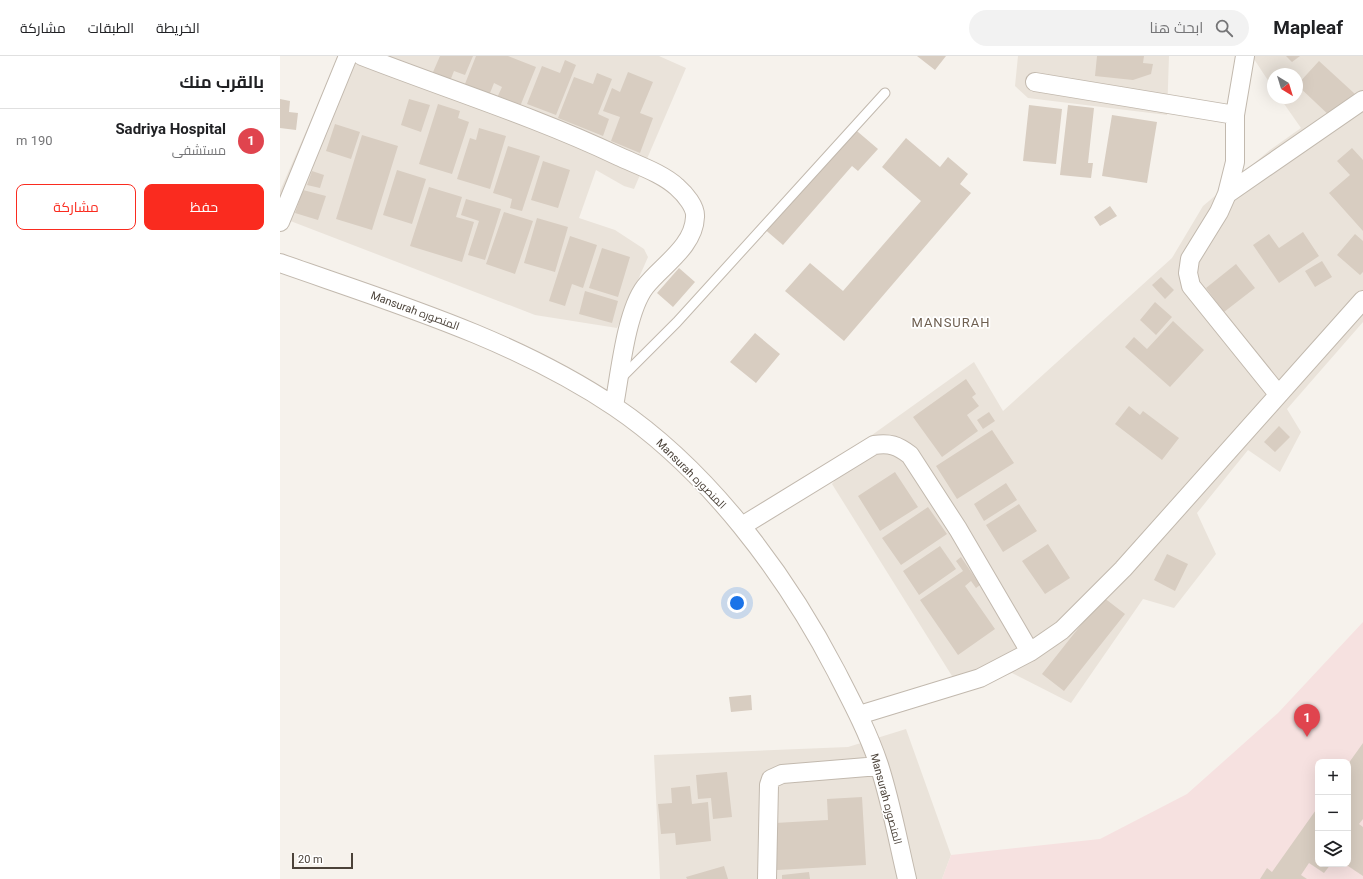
<!DOCTYPE html>
<html lang="ar">
<head>
<meta charset="utf-8">
<style>
  body { margin:0; font-family:Roboto,Cairo,sans-serif; background:#f2f2f2; color:#202124; direction:rtl }
  .controls { position:absolute; right:12px; bottom:12px; display:grid; overflow:hidden; border-radius:8px; box-shadow:0 4px 16px #0002 }
  .controls button { width:36px; height:36px; display:grid; place-items:center; padding:0; border:0; border-bottom:1px solid #e0e0e0; background:#fff; color:#202124; font:20px sans-serif }
  .compass { position:absolute; left:987px; top:12px; width:36px; height:36px; border-radius:50%; background:#fff; box-shadow:0 4px 16px #0002; rotate:142deg }
  .scale { position:absolute; left:12px; bottom:10px; width:61px; box-sizing:border-box; padding-left:4px; border:2px solid #4b4239; border-top:0; font-size:11px; line-height:14px; white-space:nowrap; color:#4b4239; -webkit-text-stroke:3px #fff; paint-order:stroke }
  .you { position:absolute; left:457px; top:547px; width:14px; height:14px; margin:-10px; border:3px solid #fff; border-radius:50%; background:#1a73e8; box-shadow:0 0 0 6px #1a73e833 }
  .badge { display:grid; place-items:center; width:26px; height:26px; border-radius:50%; background:#fa2b1f; color:#fff; font-size:13px; font-weight:700 }
  .pin { position:absolute; translate:-50% -33px; filter:drop-shadow(0 1px 2px #0008) }
  .pin::after { content:''; position:absolute; top:21px; width:14px; height:12px; background:inherit; clip-path:polygon(0 0,100% 0,50% 100%) }
  .list { margin:0; padding:0; list-style:none }
  h2 { display:flex; justify-content:space-between; align-items:center; height:52px; margin:0; padding:0 16px; font-size:17px }
  h2 small { font-size:13px; font-weight:400; color:#757577 }
  .list li { display:grid; grid-template-columns:26px 1fr auto; gap:12px; align-items:center; box-sizing:border-box; height:64px; padding:0 16px; border-top:1px solid #e0e0e0 }
  .list b { display:block; font-size:15px; white-space:nowrap }
  .list p { margin:0; font-size:13px; white-space:nowrap; color:#757577 }
  .list em { font-size:13px; font-style:normal; color:#757577 }
  .actions { display:flex; gap:8px; padding:12px 16px }
  .actions a { flex:1; padding:9px 0; border:1px solid #fa2b1f; border-radius:8px; text-align:center; font-size:14px; color:#fa2b1f }
  .actions .main { background:#fa2b1f; color:#fff }
  .icon { flex:none; width:22px; height:22px; fill:none; stroke:currentColor; stroke-width:2; stroke-linecap:round; stroke-linejoin:round }
  .map { position:relative; flex:none; width:1083px; height:823px; overflow:hidden; direction:ltr }
  header { display:flex; align-items:center; gap:24px; box-sizing:border-box; height:56px; padding:0 20px; background:#fff; border-bottom:1px solid #e0e0e0 }
  header strong { font-size:19px }
  nav { display:flex; gap:22px; margin-inline-start:auto; font-size:14px }
  .search { width:280px; height:36px; background:#f2f2f2; display:flex; align-items:center; gap:10px; box-sizing:border-box; padding:0 14px; border-radius:22px; color:#757577; font-size:15px }
  main { display:flex }
  aside { flex:1; background:#fff }
  .map>svg:first-child { display:block }
</style>
</head>
<body>
<header>
<strong>Mapleaf</strong>
<div class="search"><svg class="icon" aria-label="search" viewBox="0 0 24 24"><circle cx="10" cy="10" r="6"/><path d="M15 15l6 6"/></svg>ابحث هنا</div>
<nav><a>الخريطة</a><a>الطبقات</a><a>مشاركة</a></nav>
</header>
<main>
<div class="map">
<svg width="1083" height="823" viewBox="0 0 1083 823">
  <rect width="100%" height="100%" fill="#f6f2ec"/>
  <path fill="#eae3da" d="M 59,0 L 379,0 L 406,12 L 354,133 L 344,130 L 316,114 L 299,162 L 335,174 L 364,193 L 368,201 L 337,272 L 255,259 L 0,161 L 0,135 Z
    M 738,0 L 889,0 L 887,59 L 748,42 L 735,30 Z
    M 972,0 L 1083,0 L 1083,266 L 1007,353 L 1021,376 L 1000,416 L 968,394 L 917,457 L 936,498 L 894,552 L 863,543 L 791,647 L 732,617 L 682,636 L 552,428 L 592,379 L 694,306 L 723,355 L 892,202 L 923,150 L 990,94 L 1021,72 L 1000,42 L 1017,42 L 1017,18 L 993,18 L 993,32 Z
    M 626,673 L 671,799 L 662,823 L 380,823 L 374,699 L 568,691 Z"/>
  <path fill="#f6e1e0" fill-rule="evenodd" d="M 1083,566 L 1083,823 L 662,823 L 671,799 L 820,783 L 907,738 L 998,657 ZM 1038,706 L 1068,706 L 1068,808 L 1038,808 Z"/>
  <path fill="#d8cdc1" d="M 160,0 L 193,0 L 185,19 L 174,15 L 168,30 L 150,23 Z
    M 196,0 L 228,0 L 256,11 L 239,53 L 216,44 L 222,31 L 214,27 L 208,42 L 183,33 Z
    M 637,0 L 666,0 L 655,14 Z
    M 817,0 L 864,0 L 863,7 L 873,8 L 871,18 L 853,24 L 815,20 Z
    M 1006,0 L 1020,0 L 1012,6 Z
    M 285,4 L 296,9 L 276,59 L 247,48 L 262,10 L 280,17 Z
    M 1039,5 L 1075,38 L 1052,62 L 1017,29 Z
    M 348,16 L 373,26 L 360,57 L 373,62 L 360,97 L 331,85 L 340,61 L 323,55 L 332,32 L 340,36 Z
    M 317,17 L 332,23 L 318,58 L 329,63 L 323,80 L 278,62 L 294,21 L 313,28 Z
    M 0,43 L 10,45 L 9,56 L 18,57 L 16,74 L 0,72 Z
    M 129,43 L 150,49 L 141,76 L 121,69 Z
    M 158,48 L 180,55 L 178,62 L 189,66 L 172,118 L 139,108 Z
    M 749,49 L 782,53 L 776,108 L 743,105 Z
    M 788,49 L 814,52 L 808,107 L 813,107 L 811,122 L 780,119 Z
    M 832,59 L 877,66 L 867,127 L 822,120 Z
    M 55,68 L 80,76 L 71,103 L 46,95 Z
    M 571,70 L 598,93 L 578,115 L 572,110 L 503,189 L 482,171 Z
    M 199,72 L 226,80 L 210,133 L 177,123 L 190,82 L 196,84 Z
    M 82,79 L 118,90 L 92,174 L 56,163 Z
    M 626,82 L 660,111 L 668,101 L 688,118 L 680,128 L 691,137 L 564,285 L 505,235 L 530,207 L 563,235 L 641,145 L 602,111 Z
    M 228,90 L 260,100 L 242,155 L 230,152 L 232,143 L 213,137 Z
    M 1072,92 L 1083,104 L 1083,175 L 1049,137 L 1070,119 L 1057,105 Z
    M 263,105 L 290,114 L 278,152 L 251,144 Z
    M 117,114 L 146,123 L 132,168 L 103,159 Z
    M 32,115 L 44,119 L 40,132 L 27,129 Z
    M 149,131 L 182,141 L 176,161 L 194,166 L 182,206 L 130,190 Z
    M 23,134 L 46,140 L 38,164 L 15,157 Z
    M 186,143 L 221,153 L 205,204 L 188,199 L 199,165 L 181,159 Z
    M 830,150 L 837,160 L 820,170 L 814,161 Z
    M 224,156 L 253,165 L 235,218 L 206,208 Z
    M 257,162 L 288,171 L 275,216 L 244,207 Z
    M 1023,176 L 1039,200 L 999,227 L 973,189 L 989,178 L 999,192 Z
    M 1075,178 L 1083,185 L 1083,216 L 1080,219 L 1057,199 Z
    M 290,180 L 317,189 L 303,232 L 292,228 L 285,250 L 269,245 Z
    M 322,192 L 350,201 L 338,241 L 309,232 Z
    M 1042,205 L 1052,221 L 1035,231 L 1025,215 Z
    M 956,208 L 975,232 L 944,256 L 926,232 Z
    M 399,212 L 415,226 L 393,251 L 377,237 Z
    M 881,221 L 894,234 L 885,243 L 872,229 Z
    M 305,235 L 338,245 L 332,267 L 299,258 Z
    M 875,246 L 892,261 L 876,279 L 860,264 Z
    M 893,265 L 924,294 L 890,331 L 845,291 L 854,281 L 867,293 Z
    M 475,277 L 500,298 L 476,327 L 450,306 Z
    M 686,323 L 696,338 L 692,341 L 699,350 L 687,359 L 698,375 L 662,401 L 633,361 Z
    M 849,350 L 860,359 L 863,355 L 899,382 L 882,404 L 835,368 Z
    M 709,356 L 715,365 L 703,373 L 697,364 Z
    M 999,370 L 1010,381 L 995,396 L 984,386 Z
    M 712,374 L 734,407 L 677,443 L 656,410 Z
    M 615,416 L 638,451 L 600,475 L 578,440 Z
    M 726,427 L 737,444 L 704,465 L 694,448 Z
    M 739,448 L 757,475 L 723,496 L 706,469 Z
    M 648,451 L 667,478 L 621,509 L 602,482 Z
    M 768,488 L 790,522 L 765,538 L 742,505 Z
    M 660,490 L 676,513 L 639,539 L 623,515 Z
    M 887,498 L 908,508 L 895,535 L 874,524 Z
    M 681,501 L 700,529 L 696,532 L 691,525 L 685,530 L 715,573 L 678,599 L 640,544 L 683,515 L 676,505 Z
    M 823,541 L 845,558 L 784,635 L 762,618 Z
    M 471,639 L 472,654 L 451,656 L 449,641 Z
    M 1083,687 L 1083,763 L 1079,768 L 1083,771 L 1083,820 L 1065,808 L 1068,808 L 1068,708 Z
    M 447,716 L 452,761 L 433,763 L 431,742 L 418,743 L 416,719 Z
    M 410,730 L 412,748 L 428,746 L 431,785 L 396,789 L 395,777 L 381,778 L 378,748 L 392,747 L 391,732 Z
    M 582,741 L 586,809 L 497,814 L 495,767 L 548,764 L 547,743 Z
    M 1038,751 L 1038,808 L 1051,808 L 1044,817 L 1029,807 L 1021,819 L 1027,823 L 980,823 L 987,812 L 992,816 Z
    M 444,810 L 448,823 L 407,823 L 406,821 Z
    M 529,816 L 530,823 L 502,823 L 502,819 Z"/>
  <g fill="none" stroke-linecap="round" stroke-linejoin="round">
    <defs>
      <path id="service" d="M 341,322 L 397,266 L 605,37"/>
      <path id="minor" d="M 82,0 C 167,33 256,61 338,100 C 357,109 382,117 397,131 C 405,138 416,151 415,161 C 414,191 381,210 365,231 C 346,256 340,318 334,350
        M 965,0 L 955,59 L 955,106 L 947,138 L 939,156 L 910,203 L 908,217 L 911,230 L 998,338
        M 755,26 L 955,59
        M 947,138 L 1083,44
        M 0,166 L 68,0
        M 0,207 C 114,247 234,283 335,351 C 428,414 505,517 556,615 C 572,646 588,676 599,709 C 611,746 618,785 627,823
        M 462,470 L 594,389 C 610,387 617,389 630,399 L 678,473 L 750,596
        M 579,659 L 700,622 L 750,596 L 782,574 L 843,513 L 1083,244
        M 487,823 L 489,729 L 491,723 L 502,718 L 599,710"/>
    </defs>
    <use href="#service" stroke="#c2b9ae" stroke-width="11"/>
    <use href="#minor" stroke="#c2b9ae" stroke-width="20"/>
    <use href="#service" stroke="#fff" stroke-width="9"/>
    <use href="#minor" stroke="#fff" stroke-width="18"/>
  </g>
  <g text-anchor="middle" dominant-baseline="central" stroke-width="3.5" stroke-linejoin="round" paint-order="stroke">
    <g font-size="11" fill="#4b4239" stroke="#fff">
      <text transform="translate(135 255) rotate(20)">Mansurah المنصوره</text>
      <text transform="translate(411 418) rotate(45)">Mansurah المنصوره</text>
      <text transform="translate(606 743) rotate(75)">Mansurah المنصوره</text>
    </g>
    <g font-size="13" letter-spacing="1" fill="#6e5f50" stroke="#fff">
      <text x="671" y="266">MANSURAH</text>
    </g>
  </g>
</svg>
<div class="controls">
<button>+</button>
<button>−</button>
<button><svg class="icon" aria-label="layers" viewBox="0 0 24 24"><path d="M12 4l9 5-9 5-9-5zM3 14l9 5 9-5"/></svg></button>
</div>
<svg class="compass" viewBox="-18 -18 36 36"><path d="M0-13l5 13h-10z" fill="#e53935"/><path d="M0 13l5-13h-10z" fill="#757577"/></svg>
<div class="scale">20 m</div>
<div class="you"></div>
<div class="pin badge" style="left:1027px;top:681px;background:#e0444e">1</div>
</div>
<aside>
<h2>بالقرب منك<small></small></h2>
<ul class="list">
<li><span class="badge" style="background:#e0444e">1</span><div><b>Sadriya Hospital</b><p>مستشفى</p></div><em>190 m</em></li>
</ul>
<div class="actions"><a class="main">حفظ</a><a>مشاركة</a></div>
</aside>
</main>
</body>
</html>
